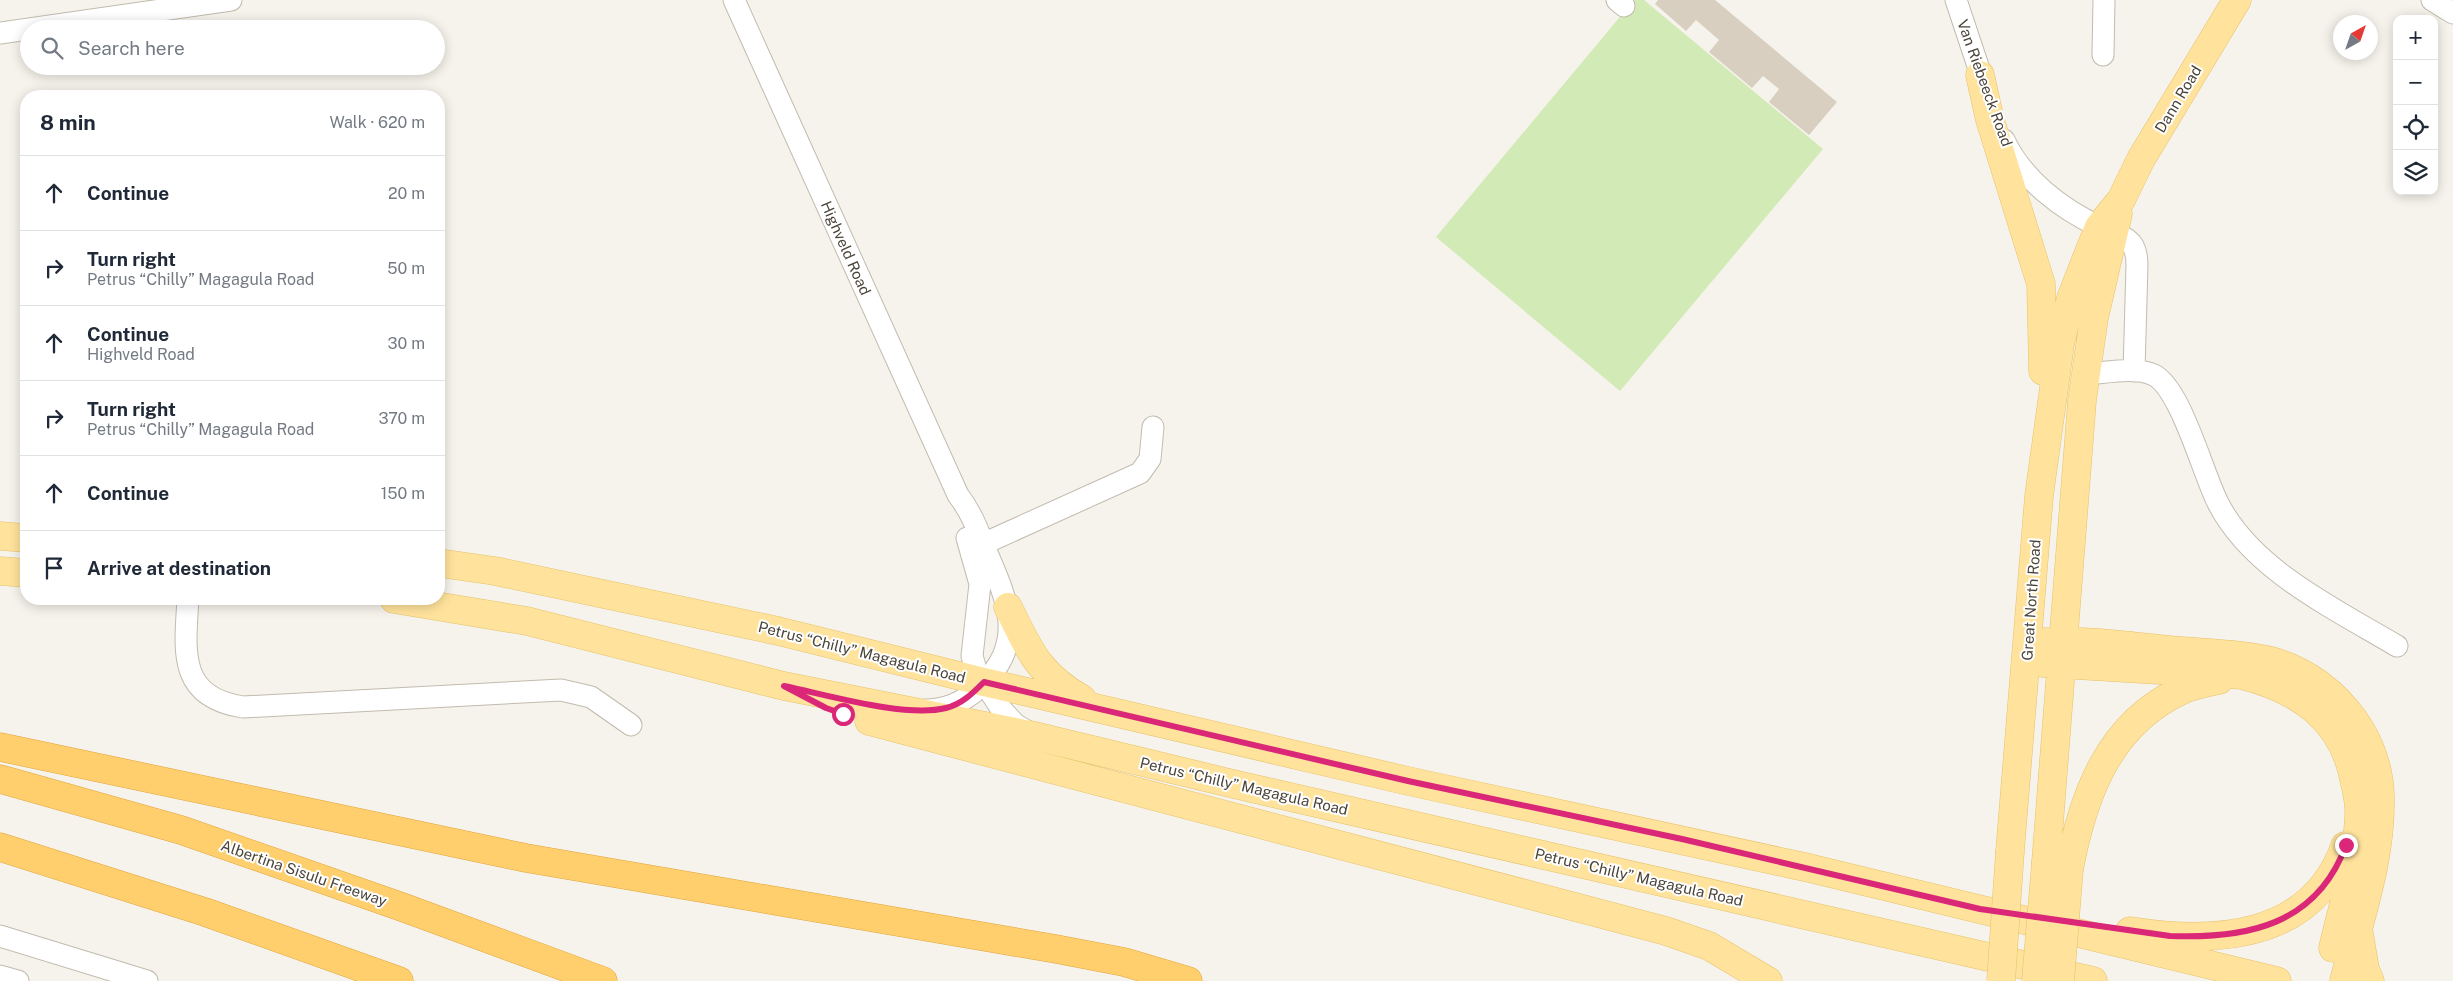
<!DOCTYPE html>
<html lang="en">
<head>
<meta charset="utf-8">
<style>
  body { margin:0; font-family:"Public Sans",sans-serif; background:#f2f2f3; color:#1f2937 }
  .controls { position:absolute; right:15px; top:15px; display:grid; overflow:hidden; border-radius:10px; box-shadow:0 2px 12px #0003 }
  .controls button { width:45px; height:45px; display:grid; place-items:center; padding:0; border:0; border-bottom:1px solid #e0e1e3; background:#fff; color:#1f2937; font:25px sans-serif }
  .compass { position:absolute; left:2333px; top:15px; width:45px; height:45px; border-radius:50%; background:#fff; box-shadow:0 2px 12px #0003; rotate:40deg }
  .stop { position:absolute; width:15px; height:15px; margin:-11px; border:4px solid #db2777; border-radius:50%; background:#fff }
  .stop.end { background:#db2777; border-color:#fff; box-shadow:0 1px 5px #0008 }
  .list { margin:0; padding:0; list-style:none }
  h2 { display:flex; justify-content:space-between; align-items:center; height:65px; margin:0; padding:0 20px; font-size:21px }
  h2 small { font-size:16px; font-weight:400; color:#747a83 }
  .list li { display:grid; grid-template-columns:32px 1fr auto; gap:15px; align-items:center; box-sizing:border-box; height:75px; padding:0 20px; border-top:1px solid #e0e1e3 }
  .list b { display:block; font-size:19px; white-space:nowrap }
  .list p { margin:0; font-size:16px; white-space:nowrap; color:#747a83 }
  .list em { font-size:16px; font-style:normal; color:#747a83 }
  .icon { flex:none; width:28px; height:28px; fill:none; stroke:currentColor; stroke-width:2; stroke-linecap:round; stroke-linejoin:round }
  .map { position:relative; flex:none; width:2453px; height:981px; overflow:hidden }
  .search { position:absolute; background:#fff; box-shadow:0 2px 12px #0003; left:20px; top:20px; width:425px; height:55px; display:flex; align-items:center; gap:12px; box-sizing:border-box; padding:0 18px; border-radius:28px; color:#747a83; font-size:19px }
  .panel { position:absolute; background:#fff; box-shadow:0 2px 12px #0003; left:20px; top:90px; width:425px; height:515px; border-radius:20px }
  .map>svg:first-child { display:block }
</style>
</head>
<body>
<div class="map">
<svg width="2453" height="981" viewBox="0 0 2453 981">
  <rect width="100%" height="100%" fill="#f6f3ec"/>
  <path fill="#d2eab5" d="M 1634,0 L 1644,0 L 1823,149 L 1620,391 L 1436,237 Z"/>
  <path fill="#d8cfc1" d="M 1658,0 L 1715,0 L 1837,102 L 1809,135 L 1769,102 L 1779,89 L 1763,76 L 1752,88 L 1709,52 L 1719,40 L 1696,20 L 1686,31 L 1655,4 Z"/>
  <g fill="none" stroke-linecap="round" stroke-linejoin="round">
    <defs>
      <path id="minor" d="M 734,0 L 958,495 C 972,513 979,533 987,553 C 1009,604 1026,643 980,687 C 964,702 947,710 925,710
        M 1617,0 L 1624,6
        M 1956,0 L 1986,90
        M 2432,0 L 2453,13
        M 0,33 L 231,0
        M 2103,55 L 2104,0
        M 2004,140 C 2022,179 2061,209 2100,227 C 2109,232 2123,234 2131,243 C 2136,249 2137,257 2137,265 L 2134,371
        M 2086,374 C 2105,373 2136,366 2154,375 C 2181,389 2203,474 2218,503 C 2252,570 2335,609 2397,646
        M 967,538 L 980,584 L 972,656 L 976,670 L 1002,710 L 1015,724 L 1030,733
        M 983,544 L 1140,473 L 1150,459 L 1153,427
        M 188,599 C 185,650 177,697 243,707 L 561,690 L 591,697 L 631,725
        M 0,936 L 147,981
        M 0,976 L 18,981"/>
      <path id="major" d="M 1980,75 L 1990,120 L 2041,284 L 2043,371
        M 0,536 L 26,538
        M 439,563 L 495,571 L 778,631 L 984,682 L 1408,781 L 1809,868 L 2277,981
        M 0,571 L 26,573
        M 394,599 L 527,621 L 784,686 L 1035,736 L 1225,782 L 2093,981
        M 1008,607 C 1029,650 1039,675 1082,699
        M 2045,642 C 2086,640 2128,646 2169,650 C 2201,653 2236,653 2267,660 C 2328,674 2379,733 2380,796 C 2382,858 2359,921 2344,981
        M 2043,663 L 2242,675 C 2299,690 2342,718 2354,779 C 2357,791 2360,805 2359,817 C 2357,861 2343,905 2333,948
        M 869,721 L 1666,931 L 1709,946 L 1768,981
        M 2010,851 L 2039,496 L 2060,344 L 2071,298 L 2099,227 L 2121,200 L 2141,159 L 2237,0
        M 2046,862 L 2082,401 L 2094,318 L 2118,214
        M 2069,869 C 2083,796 2108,724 2182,690 C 2193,685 2206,683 2219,680
        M 2130,931 C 2214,944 2312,940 2345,846
        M 2359,934 L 2365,969 L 2370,981"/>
      <path id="highway" d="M 0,747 L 526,858 L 1056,949 L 1124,962 L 1188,981
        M 0,779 L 181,830 L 402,907 L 603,981
        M 0,847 L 205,912 L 399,981"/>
    </defs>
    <use href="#minor" stroke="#c2bbae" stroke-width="23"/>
    <use href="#major" stroke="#e6c16a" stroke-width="29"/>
    <use href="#highway" stroke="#e0a43c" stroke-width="29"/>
    <use href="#minor" stroke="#fff" stroke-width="21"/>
    <use href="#major" stroke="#ffe39c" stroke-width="28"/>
    <use href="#highway" stroke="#ffcf6e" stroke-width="28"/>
    <defs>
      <path id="major-bridge" d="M 2001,981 L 2010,851
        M 2036,981 L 2046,862
        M 2060,981 L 2069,869"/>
    </defs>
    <use href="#major-bridge" stroke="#e6c16a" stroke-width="29" stroke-linecap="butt"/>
    <use href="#major-bridge" stroke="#ffe39c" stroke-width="28"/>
  </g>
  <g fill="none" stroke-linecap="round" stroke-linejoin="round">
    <path stroke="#db2777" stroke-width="6" d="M 843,714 L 826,708 L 784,686 C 828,695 905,718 946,708 C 962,704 973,693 984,682 L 1408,781 L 1682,839 L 1980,909 L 2170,936 C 2247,939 2317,925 2346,845"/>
  </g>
  <g text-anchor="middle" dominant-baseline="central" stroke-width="4" stroke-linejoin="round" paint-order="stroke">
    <g font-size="15" fill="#4b4439" stroke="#fff">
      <text transform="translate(1985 83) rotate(70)">Van Riebeeck Road</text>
      <text transform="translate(2178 99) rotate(-59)">Dann Road</text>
      <text transform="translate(846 248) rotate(66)">Highveld Road</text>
      <text transform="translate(2031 600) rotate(-86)">Great North Road</text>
      <text transform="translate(862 652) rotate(14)">Petrus “Chilly” Magagula Road</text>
      <text transform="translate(1244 786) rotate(13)">Petrus “Chilly” Magagula Road</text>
      <text transform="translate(304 873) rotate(19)">Albertina Sisulu Freeway</text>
      <text transform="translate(1639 877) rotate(13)">Petrus “Chilly” Magagula Road</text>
    </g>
  </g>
</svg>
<div class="controls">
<button>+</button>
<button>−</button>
<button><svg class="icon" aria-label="locate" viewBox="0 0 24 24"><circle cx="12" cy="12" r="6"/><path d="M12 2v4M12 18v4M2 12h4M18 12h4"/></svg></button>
<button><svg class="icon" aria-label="layers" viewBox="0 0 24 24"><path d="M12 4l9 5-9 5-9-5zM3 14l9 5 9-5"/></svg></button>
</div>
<svg class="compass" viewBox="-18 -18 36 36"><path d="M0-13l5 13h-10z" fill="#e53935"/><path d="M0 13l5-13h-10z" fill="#747a83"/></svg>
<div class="stop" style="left:843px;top:714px"></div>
<div class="stop end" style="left:2346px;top:845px"></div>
<div class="search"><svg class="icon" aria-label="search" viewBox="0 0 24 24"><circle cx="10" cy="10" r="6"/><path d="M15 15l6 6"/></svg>Search here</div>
<section class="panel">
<h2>8 min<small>Walk · 620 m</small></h2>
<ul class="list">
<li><svg class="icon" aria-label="ahead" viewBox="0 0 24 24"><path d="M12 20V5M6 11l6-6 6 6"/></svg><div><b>Continue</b></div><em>20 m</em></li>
<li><svg class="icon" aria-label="right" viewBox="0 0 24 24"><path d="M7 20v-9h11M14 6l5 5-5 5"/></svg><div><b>Turn right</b><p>Petrus “Chilly” Magagula Road</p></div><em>50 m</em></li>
<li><svg class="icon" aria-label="ahead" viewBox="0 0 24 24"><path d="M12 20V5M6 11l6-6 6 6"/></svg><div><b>Continue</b><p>Highveld Road</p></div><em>30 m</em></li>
<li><svg class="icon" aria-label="right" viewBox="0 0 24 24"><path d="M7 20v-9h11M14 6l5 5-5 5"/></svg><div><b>Turn right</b><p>Petrus “Chilly” Magagula Road</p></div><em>370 m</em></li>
<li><svg class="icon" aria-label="ahead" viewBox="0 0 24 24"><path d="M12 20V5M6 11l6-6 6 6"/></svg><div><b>Continue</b></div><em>150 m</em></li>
<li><svg class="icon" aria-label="arrive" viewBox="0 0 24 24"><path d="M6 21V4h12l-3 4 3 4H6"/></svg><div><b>Arrive at destination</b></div></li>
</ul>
</section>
</div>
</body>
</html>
